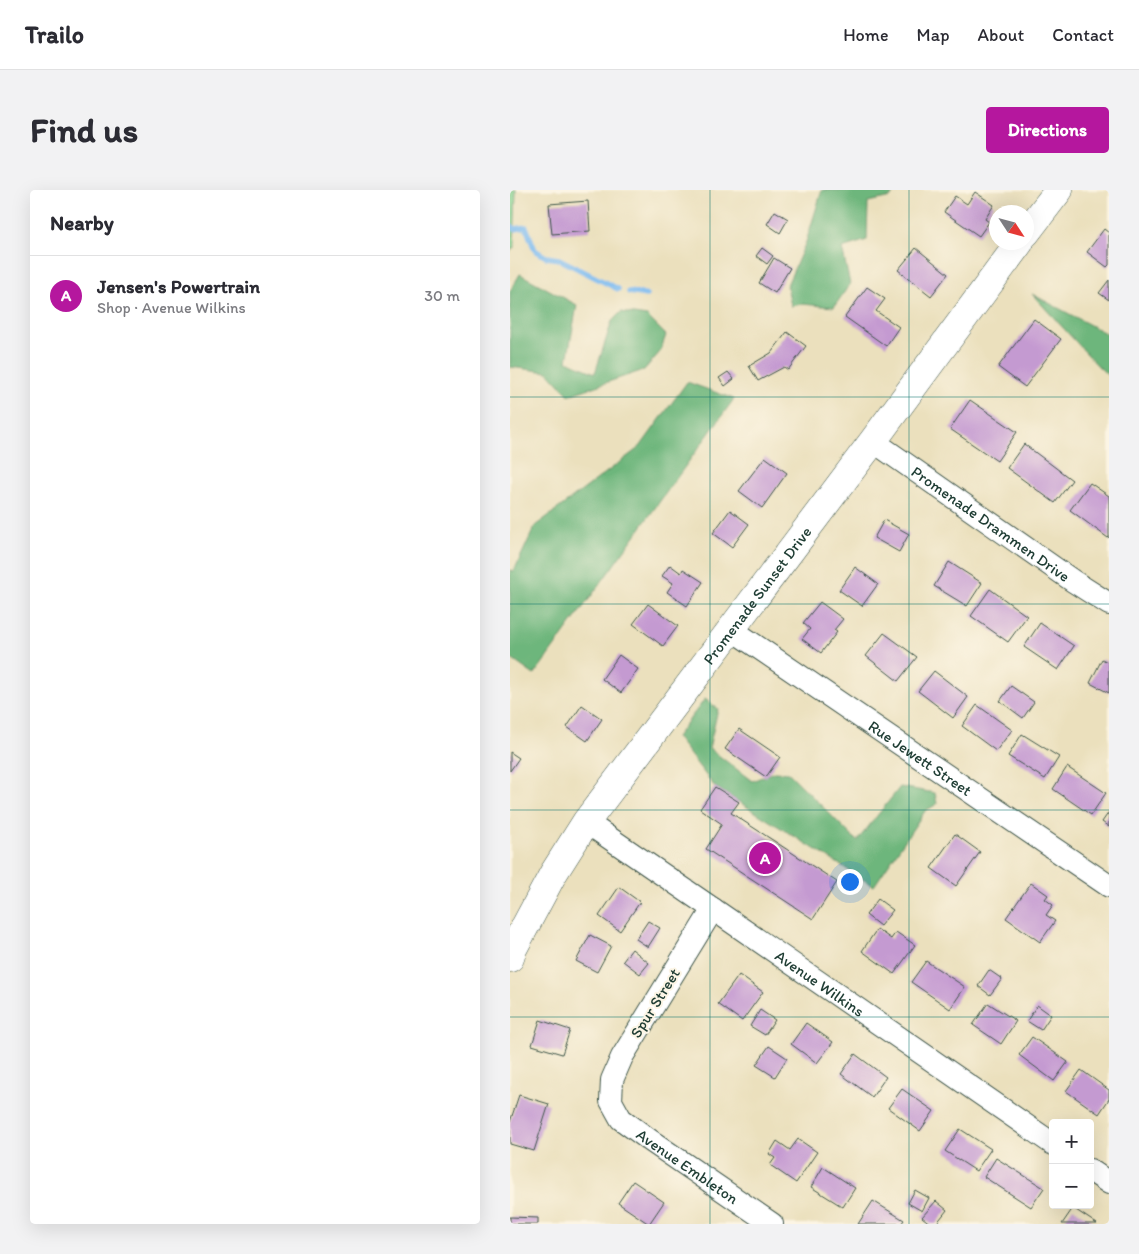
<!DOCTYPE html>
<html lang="en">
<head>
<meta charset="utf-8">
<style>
  body { margin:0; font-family:Itim,sans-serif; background:#f2f2f3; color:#2b2b33 }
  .controls { position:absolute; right:15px; bottom:15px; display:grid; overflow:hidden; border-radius:5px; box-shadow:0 5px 20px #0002 }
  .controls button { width:45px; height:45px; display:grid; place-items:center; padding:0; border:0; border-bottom:1px solid #e1e1e2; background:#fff; color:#2b2b33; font:25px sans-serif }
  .compass { position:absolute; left:479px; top:15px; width:45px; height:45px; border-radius:50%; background:#fff; box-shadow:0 5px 20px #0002; rotate:126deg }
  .you { position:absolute; left:339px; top:691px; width:18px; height:18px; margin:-12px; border:4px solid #fff; border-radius:50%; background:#1a73e8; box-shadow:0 0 0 8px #1a73e833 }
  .badge { display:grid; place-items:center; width:32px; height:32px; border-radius:50%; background:#b5179e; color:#fff; font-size:16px; font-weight:700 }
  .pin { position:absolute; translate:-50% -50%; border:2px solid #fff; box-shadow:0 1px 5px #0006 }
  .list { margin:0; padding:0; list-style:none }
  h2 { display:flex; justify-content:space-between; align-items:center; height:65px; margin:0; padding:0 20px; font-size:21px }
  h2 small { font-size:16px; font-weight:400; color:#7c7c81 }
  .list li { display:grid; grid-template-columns:32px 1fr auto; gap:15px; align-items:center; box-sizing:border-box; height:80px; padding:0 20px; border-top:1px solid #e1e1e2 }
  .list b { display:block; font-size:19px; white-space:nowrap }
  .list p { margin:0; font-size:16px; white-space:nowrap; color:#7c7c81 }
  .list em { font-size:16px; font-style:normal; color:#7c7c81 }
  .map { position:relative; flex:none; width:599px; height:1034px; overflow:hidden; border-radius:5px }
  header { display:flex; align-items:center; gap:30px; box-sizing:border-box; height:70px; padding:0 25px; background:#fff; border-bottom:1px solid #e1e1e2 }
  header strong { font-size:24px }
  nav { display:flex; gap:28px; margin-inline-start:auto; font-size:18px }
  .intro { display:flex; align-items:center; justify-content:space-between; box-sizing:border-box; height:120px; padding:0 30px }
  h1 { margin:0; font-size:35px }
  .button { padding:12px 22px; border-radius:5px; background:#b5179e; color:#fff; font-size:18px; font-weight:700 }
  main { display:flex; gap:30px; padding:0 30px }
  aside { flex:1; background:#fff; border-radius:5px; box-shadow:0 5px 20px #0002 }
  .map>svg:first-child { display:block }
</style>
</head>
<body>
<header>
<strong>Trailo</strong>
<nav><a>Home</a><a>Map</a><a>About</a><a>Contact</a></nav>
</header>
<div class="intro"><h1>Find us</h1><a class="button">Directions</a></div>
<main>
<aside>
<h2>Nearby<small></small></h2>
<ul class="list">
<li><span class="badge">A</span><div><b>Jensen's Powertrain</b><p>Shop · Avenue Wilkins</p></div><em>30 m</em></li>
</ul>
</aside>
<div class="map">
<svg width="599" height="1034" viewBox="0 0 599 1034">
  <rect width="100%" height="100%" fill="#fcf5e5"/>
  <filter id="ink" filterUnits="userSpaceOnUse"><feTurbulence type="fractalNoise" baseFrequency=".02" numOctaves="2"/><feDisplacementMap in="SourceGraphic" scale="10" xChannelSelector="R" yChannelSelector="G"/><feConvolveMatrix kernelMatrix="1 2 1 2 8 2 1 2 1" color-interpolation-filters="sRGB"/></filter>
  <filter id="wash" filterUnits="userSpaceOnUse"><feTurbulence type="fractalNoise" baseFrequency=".0096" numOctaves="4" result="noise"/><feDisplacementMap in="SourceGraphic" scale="20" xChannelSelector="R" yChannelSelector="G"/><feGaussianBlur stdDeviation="1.12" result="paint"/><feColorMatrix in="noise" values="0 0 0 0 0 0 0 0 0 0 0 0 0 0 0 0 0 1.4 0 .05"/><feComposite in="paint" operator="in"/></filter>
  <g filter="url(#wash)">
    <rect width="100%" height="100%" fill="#ebe0bd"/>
    <path fill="#87d492" stroke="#538863" d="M 0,0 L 6,0 L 6,2 L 4,57 L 0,62 Z"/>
    <path fill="#6db67c" stroke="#467a58" d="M 312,0 L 384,0 L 381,7 L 358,12 L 357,50 L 332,58 L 340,94 L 324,117 L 292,114 L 281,116 L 277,95 L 296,52 Z
      M 10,84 L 67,115 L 57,171 L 85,183 L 102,131 L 111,122 L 137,126 L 156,145 L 150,162 L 134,180 L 59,205 L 38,182 L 0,177 L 0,101 Z
      M 522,104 L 599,145 L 599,186 L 589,177 Z
      M 177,192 L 224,209 L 24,485 L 0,468 L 0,380 L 4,381 L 25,336 L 130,257 Z
      M 195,509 L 208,519 L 199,558 L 242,591 L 264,582 L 279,583 L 347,651 L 390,597 L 425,603 L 427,614 L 415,621 L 364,696 L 205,597 L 166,547 Z"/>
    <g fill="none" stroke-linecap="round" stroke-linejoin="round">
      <path stroke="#7ebcf1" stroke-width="5.5" d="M 0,35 L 5,39 L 16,37 L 25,60 L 36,67 L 49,69 L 108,99
        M 119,102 L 136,105"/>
    </g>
    <g id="blocks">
      <path fill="#c49ad1" d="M 465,2 L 484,15 L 475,29 L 479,32 L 469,46 L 434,22 L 445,6 L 457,14 Z
        M 78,11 L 80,41 L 42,44 L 39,14 Z
        M 265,21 L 278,29 L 270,43 L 257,34 Z
        M 594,39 L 599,43 L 599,75 L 597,77 L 577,62 Z
        M 252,58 L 263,66 L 257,74 L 246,66 Z
        M 406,58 L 438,84 L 421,106 L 388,80 Z
        M 264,68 L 280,78 L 265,103 L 249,93 Z
        M 599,90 L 599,110 L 589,103 Z
        M 357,97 L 375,109 L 366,121 L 389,137 L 376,156 L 335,127 Z
        M 524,129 L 551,149 L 515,197 L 488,177 Z
        M 277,142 L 296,156 L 278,180 L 274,177 L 248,191 L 239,176 L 261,163 Z
        M 218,182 L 224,189 L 215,196 L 209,188 Z
        M 460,210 L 507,242 L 487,271 L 440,239 Z
        M 514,254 L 562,290 L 545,313 L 497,278 Z
        M 255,267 L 277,283 L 252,318 L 229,301 Z
        M 580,293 L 599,306 L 599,347 L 598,348 L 560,320 Z
        M 220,320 L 239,334 L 222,357 L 203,343 Z
        M 374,330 L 399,344 L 389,362 L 364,348 Z
        M 439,372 L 472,393 L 457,416 L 424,396 Z
        M 160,375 L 171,383 L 173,379 L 193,392 L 177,416 L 157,402 L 163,393 L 152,386 Z
        M 345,377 L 368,394 L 352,416 L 329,400 Z
        M 480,399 L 517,426 L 498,452 L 461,426 Z
        M 310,412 L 333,429 L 324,440 L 327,442 L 311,463 L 292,449 L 300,439 L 293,433 Z
        M 138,414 L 168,436 L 153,456 L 123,434 Z
        M 530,433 L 564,456 L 548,480 L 514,457 Z
        M 374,443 L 407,467 L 388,491 L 356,466 Z
        M 109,465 L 128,479 L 111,503 L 92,489 Z
        M 592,469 L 599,473 L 599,503 L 580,493 Z
        M 424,481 L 458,507 L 443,528 L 408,501 Z
        M 501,496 L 524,512 L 513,528 L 490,511 Z
        M 72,515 L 92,529 L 77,551 L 57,537 Z
        M 467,515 L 502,540 L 486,561 L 452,536 Z
        M 229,539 L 270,567 L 256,587 L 215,559 Z
        M 512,544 L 549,567 L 535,589 L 498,566 Z
        M 0,562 L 9,568 L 0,581 Z
        M 557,577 L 596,603 L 581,625 L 543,599 Z
        M 205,597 L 229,612 L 221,623 L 327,692 L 303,729 L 196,659 L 212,634 L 190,619 Z
        M 599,622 L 599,637 L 592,632 Z
        M 445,644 L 470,662 L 446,696 L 421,678 Z
        M 521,693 L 538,705 L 535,709 L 543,715 L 536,725 L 545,731 L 530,752 L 496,728 Z
        M 109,697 L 130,712 L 110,741 L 89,726 Z
        M 368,709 L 383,720 L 370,736 L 356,725 Z
        M 138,731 L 150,738 L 138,757 L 126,749 Z
        M 367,739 L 381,749 L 386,742 L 405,755 L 384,784 L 352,761 Z
        M 80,745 L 101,756 L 87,782 L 66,771 Z
        M 122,759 L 139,773 L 130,784 L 113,771 Z
        M 416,771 L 455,797 L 440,819 L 401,792 Z
        M 479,780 L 492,789 L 480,805 L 468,796 Z
        M 229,785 L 253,802 L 232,831 L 208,814 Z
        M 478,813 L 506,831 L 491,854 L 463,835 Z
        M 527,815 L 541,825 L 531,840 L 517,831 Z
        M 250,820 L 265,830 L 255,845 L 240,836 Z
        M 30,830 L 60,840 L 52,864 L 22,855 Z
        M 296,833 L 323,852 L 307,873 L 281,854 Z
        M 522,847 L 558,872 L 544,891 L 509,865 Z
        M 259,856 L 277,868 L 265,887 L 246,875 Z
        M 345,864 L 376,887 L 362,907 L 331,884 Z
        M 571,880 L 599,900 L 599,909 L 589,924 L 556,901 Z
        M 392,899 L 424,921 L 410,941 L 378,918 Z
        M 9,905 L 39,914 L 24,961 L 0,954 L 0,932 Z
        M 450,939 L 481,959 L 466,981 L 435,961 Z
        M 288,949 L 307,962 L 286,993 L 260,975 L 265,968 L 259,964 L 267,951 L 280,960 Z
        M 486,968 L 534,998 L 521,1017 L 474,987 Z
        M 313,977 L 345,998 L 333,1017 L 301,997 Z
        M 123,991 L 154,1012 L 139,1034 L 108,1013 Z
        M 405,1000 L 419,1008 L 412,1021 L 398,1013 Z
        M 363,1011 L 394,1030 L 391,1034 L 348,1034 Z
        M 426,1011 L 437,1020 L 426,1034 L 421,1034 L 412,1027 Z
        M 563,1018 L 587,1034 L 552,1034 Z
        M 0,1027 L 28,1028 L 28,1034 L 0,1034 Z"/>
    </g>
  </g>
  <g filter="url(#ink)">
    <use href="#blocks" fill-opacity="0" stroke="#3e5549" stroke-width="1"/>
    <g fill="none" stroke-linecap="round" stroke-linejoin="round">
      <defs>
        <g id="minor">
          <path id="s1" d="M 363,251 L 563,391 L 599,414"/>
          <path id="s2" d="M 221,439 L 599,696"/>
          <path id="s3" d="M 76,632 L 203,719 L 543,954"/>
          <path id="s4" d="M 203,719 L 112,867 L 102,890 L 101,911 L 111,929 L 141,951 L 262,1034"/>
          <path d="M 580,980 L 599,993"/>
        </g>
        <g id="tertiary">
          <path d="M 516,43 L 549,0"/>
          <path id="s5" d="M 0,768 L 3,759 L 43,684 L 76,632 L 363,251 L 510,52"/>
        </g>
      </defs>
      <use href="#minor" stroke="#3e5549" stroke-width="24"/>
      <use href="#tertiary" stroke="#3e5549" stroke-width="29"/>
      <use href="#minor" stroke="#fff" stroke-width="22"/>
      <use href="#tertiary" stroke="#fff" stroke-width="28"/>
    </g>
  </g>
  <path fill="none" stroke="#0f766e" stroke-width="1" stroke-opacity="0.55" d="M 200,0 L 200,1034M 399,0 L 399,1034M 0,207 L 599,207M 0,414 L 599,414M 0,620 L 599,620M 0,827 L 599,827"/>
  <g text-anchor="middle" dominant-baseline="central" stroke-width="4" stroke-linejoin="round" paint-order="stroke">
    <g font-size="16" fill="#1f3d34" stroke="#fcf5e5">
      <text stroke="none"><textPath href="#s1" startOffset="144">Promenade Drammen Drive</textPath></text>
      <text stroke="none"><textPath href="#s5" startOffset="440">Promenade Sunset Drive</textPath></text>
      <text stroke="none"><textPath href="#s2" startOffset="229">Rue Jewett Street</textPath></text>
      <text stroke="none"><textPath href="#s3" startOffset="284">Avenue Wilkins</textPath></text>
      <text transform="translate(145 813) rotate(-58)">Spur Street</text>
      <text stroke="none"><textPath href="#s4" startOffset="322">Avenue Embleton</textPath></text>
    </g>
  </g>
</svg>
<div class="controls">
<button>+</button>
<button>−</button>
</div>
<svg class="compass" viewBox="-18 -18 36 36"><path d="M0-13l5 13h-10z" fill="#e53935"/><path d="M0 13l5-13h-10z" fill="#7c7c81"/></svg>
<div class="you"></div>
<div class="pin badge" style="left:255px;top:668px">A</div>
</div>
</main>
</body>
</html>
